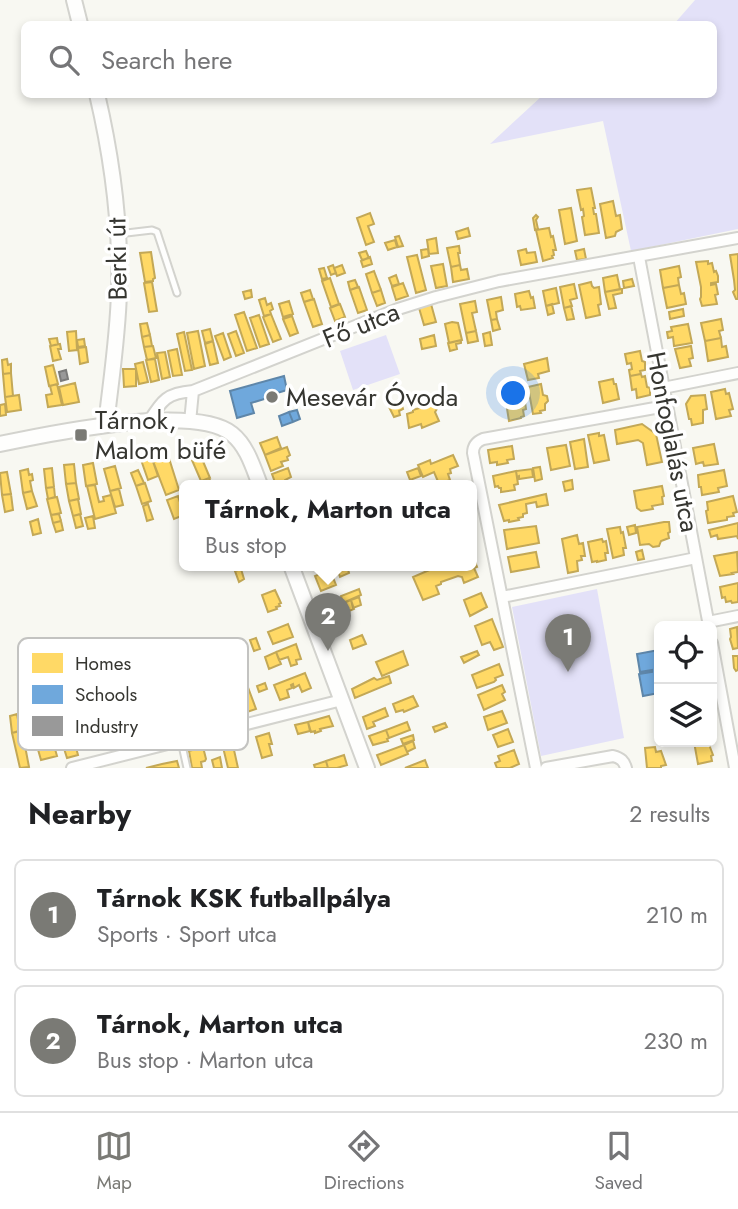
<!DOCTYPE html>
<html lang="en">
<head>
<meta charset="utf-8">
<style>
  body { margin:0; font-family:Jost,sans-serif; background:#f2f2f2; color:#202124 }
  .controls { position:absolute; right:21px; bottom:21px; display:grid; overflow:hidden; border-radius:10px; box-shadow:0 4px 10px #0003 }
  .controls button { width:63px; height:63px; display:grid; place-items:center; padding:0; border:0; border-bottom:2px solid #e0e0e0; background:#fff; color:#202124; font:35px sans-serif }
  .you { position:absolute; left:514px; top:394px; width:24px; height:24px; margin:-18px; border:5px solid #fff; border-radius:50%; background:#1a73e8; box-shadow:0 0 0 10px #1a73e833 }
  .badge { display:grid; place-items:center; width:46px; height:46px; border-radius:50%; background:#7a7a75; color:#fff; font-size:23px; font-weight:700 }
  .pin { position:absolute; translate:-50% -58px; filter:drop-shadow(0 2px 4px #0008) }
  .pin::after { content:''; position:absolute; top:37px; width:24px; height:21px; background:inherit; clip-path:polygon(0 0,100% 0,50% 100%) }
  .popup { position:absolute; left:179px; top:480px; width:298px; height:91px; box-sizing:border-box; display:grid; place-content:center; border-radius:10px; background:#fff; filter:drop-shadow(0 2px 5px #0005); font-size:23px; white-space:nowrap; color:#757577 }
  .popup b { font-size:26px; color:#202124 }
  .popup::after { content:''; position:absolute; left:50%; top:100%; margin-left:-14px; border:14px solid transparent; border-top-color:#fff }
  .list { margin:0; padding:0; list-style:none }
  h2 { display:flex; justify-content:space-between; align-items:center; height:91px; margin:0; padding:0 28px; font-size:30px }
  h2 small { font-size:23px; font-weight:400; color:#757577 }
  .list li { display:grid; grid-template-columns:46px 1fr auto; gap:21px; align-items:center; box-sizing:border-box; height:112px; margin:0 14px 14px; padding:0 14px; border:2px solid #e0e0e0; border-radius:10px }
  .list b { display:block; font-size:26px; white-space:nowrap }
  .list p { margin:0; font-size:23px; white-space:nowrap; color:#757577 }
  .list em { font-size:23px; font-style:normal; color:#757577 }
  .icon { flex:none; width:38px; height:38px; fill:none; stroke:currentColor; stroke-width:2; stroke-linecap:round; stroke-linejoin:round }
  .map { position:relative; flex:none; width:738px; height:768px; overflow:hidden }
  .search { position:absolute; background:#fff; box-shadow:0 4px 10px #0003; left:21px; right:21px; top:21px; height:77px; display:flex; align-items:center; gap:18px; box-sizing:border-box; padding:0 24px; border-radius:10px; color:#757577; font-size:26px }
  .sheet { height:343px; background:#fff }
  nav { display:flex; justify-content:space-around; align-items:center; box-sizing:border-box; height:98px; border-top:2px solid #e0e0e0; background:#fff; font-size:19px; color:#757577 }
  nav a { display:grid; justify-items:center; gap:4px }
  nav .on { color:#7a7a75 }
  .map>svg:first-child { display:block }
</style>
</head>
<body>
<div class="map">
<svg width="738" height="768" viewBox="0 0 738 768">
  <rect width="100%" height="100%" fill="#f8f8f2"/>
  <path fill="#e3e1f8" d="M 695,0 L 738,0 L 738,229 L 631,251 L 603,121 L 490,144 L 543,95 L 714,94 L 714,24 L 674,24 Z
    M 386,335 L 400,374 L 353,390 L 340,351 Z
    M 597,589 L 624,738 L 541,756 L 512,607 Z"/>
  <path fill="#ffd966" stroke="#c3a856" stroke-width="2" d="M 591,188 L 595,208 L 593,208 L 594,214 L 596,214 L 599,233 L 585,235 L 582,217 L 584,216 L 583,209 L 581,210 L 577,190 Z
    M 613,201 L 616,216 L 620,215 L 622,229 L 616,232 L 615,236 L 606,238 L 600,204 Z
    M 571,208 L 577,241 L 565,244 L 559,210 Z
    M 370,213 L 374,224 L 368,226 L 374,242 L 366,245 L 357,218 Z
    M 536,215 L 538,217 L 536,220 L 538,229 L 535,230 L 533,218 Z
    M 468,228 L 470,236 L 458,239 L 456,232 Z
    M 549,228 L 551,237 L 553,236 L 556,250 L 553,250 L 554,255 L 552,256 L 553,258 L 543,261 L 536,230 Z
    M 399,236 L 403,246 L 398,247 L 395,237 Z
    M 436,238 L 438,253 L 429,254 L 427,240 Z
    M 395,240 L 397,247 L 388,250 L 385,243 Z
    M 459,246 L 460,253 L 458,253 L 460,265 L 451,267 L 447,248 Z
    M 428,249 L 429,256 L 422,258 L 421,250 Z
    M 526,249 L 527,253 L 535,252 L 537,262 L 521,265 L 518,251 Z
    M 584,249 L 586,259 L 577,260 L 575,251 Z
    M 366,251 L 369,258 L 362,260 L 359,253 Z
    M 151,252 L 155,278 L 153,279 L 153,281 L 145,282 L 140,253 Z
    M 738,254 L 738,299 L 736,299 L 733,292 L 735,290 L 734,280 L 730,255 Z
    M 417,255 L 426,290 L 416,293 L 407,257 Z
    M 370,257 L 372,264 L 363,267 L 361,261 Z
    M 708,261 L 708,264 L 712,263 L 714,272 L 716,271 L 718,276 L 718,282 L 711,283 L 711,285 L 716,284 L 718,294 L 715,295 L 717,304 L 702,306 L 700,299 L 701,297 L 701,287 L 696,262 Z
    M 443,264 L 447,286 L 436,288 L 431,266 Z
    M 333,265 L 336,273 L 331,275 L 328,267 Z
    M 342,265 L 345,273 L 337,276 L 334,268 Z
    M 460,265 L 461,270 L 467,269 L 469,279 L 453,282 L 451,267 Z
    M 679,266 L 681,277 L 678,278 L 679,285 L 663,288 L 660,270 Z
    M 324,268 L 327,278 L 322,279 L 319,269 Z
    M 374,271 L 381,290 L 372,293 L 366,274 Z
    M 396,275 L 399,284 L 392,286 L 389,278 Z
    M 617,275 L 620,289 L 605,292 L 603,278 Z
    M 330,278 L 339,304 L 331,307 L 322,281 Z
    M 632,279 L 634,286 L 624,288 L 623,281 Z
    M 355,280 L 358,287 L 350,290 L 348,282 Z
    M 152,282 L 157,311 L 149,312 L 144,283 Z
    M 591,282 L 592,286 L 594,288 L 599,287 L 601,304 L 598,305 L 600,315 L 586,318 L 579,285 Z
    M 403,283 L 408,296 L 396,300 L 392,287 Z
    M 574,284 L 577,298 L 570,300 L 572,306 L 564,308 L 560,287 Z
    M 679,285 L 681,294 L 684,293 L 686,304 L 667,308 L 663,288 Z
    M 359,287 L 367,310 L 358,313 L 350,290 Z
    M 556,288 L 559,303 L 546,306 L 543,291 Z
    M 622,289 L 622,293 L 613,295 L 616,308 L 609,309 L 605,292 Z
    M 251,290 L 252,297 L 245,299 L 243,292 Z
    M 310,290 L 313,299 L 304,302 L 301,293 Z
    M 381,290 L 385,303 L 377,306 L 372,293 Z
    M 529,291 L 531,298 L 533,297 L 535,308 L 521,310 L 520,306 L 517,307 L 515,294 Z
    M 501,297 L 503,310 L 496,312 L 497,319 L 491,320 L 487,300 Z
    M 265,298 L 267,305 L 271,303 L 273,309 L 270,311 L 271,314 L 264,316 L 259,300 Z
    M 314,299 L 322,324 L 313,327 L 304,302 Z
    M 289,301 L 293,314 L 283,317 L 279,304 Z
    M 475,301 L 477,312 L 472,313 L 476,331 L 466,333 L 460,304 Z
    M 340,304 L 345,317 L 335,321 L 330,308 Z
    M 431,304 L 436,322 L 424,325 L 419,308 Z
    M 552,304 L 554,313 L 548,315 L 546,306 Z
    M 571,306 L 574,319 L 567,320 L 564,308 Z
    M 683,309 L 684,316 L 670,319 L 669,312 Z
    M 244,312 L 257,348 L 247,351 L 235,315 Z
    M 271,314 L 281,339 L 273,342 L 263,317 Z
    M 259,315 L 269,344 L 260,347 L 250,318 Z
    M 292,316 L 298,333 L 290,336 L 283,319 Z
    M 497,319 L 500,329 L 493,331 L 491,320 Z
    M 721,319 L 723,330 L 719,331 L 721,338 L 705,341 L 701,323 Z
    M 452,322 L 458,323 L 462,340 L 449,343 L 445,324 Z
    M 147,323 L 150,335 L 142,337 L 140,324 Z
    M 688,324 L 692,343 L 674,346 L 673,337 L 668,338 L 667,332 L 672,331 L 671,327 Z
    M 210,329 L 213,341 L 205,343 L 202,331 Z
    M 76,331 L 77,350 L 69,351 L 67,332 Z
    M 198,331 L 205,366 L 194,369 L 187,333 Z
    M 236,331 L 244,353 L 236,356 L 228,334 Z
    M 476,331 L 478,341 L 468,343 L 466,333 Z
    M 184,332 L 192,370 L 185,371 L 177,334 Z
    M 490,332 L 492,345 L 485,346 L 483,334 Z
    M 223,333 L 231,357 L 224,360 L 215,336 Z
    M 150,335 L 152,346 L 144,347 L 142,337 Z
    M 434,335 L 436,346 L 422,349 L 420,339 Z
    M 57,338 L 58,344 L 51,346 L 49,339 Z
    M 721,338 L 722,347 L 726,346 L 728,357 L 708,361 L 705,341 Z
    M 84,339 L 85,346 L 78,347 L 77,340 Z
    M 461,340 L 461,343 L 456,344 L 457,349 L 450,351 L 448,343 Z
    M 213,341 L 218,363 L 210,365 L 205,344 Z
    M 60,344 L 61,349 L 58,349 L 61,359 L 53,361 L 50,346 Z
    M 153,346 L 156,358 L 147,360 L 144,347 Z
    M 691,346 L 693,358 L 689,359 L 691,366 L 680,368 L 675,349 Z
    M 86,347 L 88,362 L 80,364 L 78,348 Z
    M 177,349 L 182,375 L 173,376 L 168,351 Z
    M 640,351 L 642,361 L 645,362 L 645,370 L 640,371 L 641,374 L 630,376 L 629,370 L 632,369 L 631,363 L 627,364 L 625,354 Z
    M 165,352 L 170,377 L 162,379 L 157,353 Z
    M 547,358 L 549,371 L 538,374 L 539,378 L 528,380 L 524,364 Z
    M 7,359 L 8,365 L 11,364 L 11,373 L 3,374 L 2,360 Z
    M 155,359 L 159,380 L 151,382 L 146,360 Z
    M 143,362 L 148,382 L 139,384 L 135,364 Z
    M 53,365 L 58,384 L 49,386 L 45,367 Z
    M 123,369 L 136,369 L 136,386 L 124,387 Z
    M 11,373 L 13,396 L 5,397 L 3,374 Z
    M 641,374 L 642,377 L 645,376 L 647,387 L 650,388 L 650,395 L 637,398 L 636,389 L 632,390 L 630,376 Z
    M 613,379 L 614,384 L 616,384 L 619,399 L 603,403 L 599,382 Z
    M 75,383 L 79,402 L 63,405 L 59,387 Z
    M 57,384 L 62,405 L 48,407 L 46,395 L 52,394 L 50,386 Z
    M 541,384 L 543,395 L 547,396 L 548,401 L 545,404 L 545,410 L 540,411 L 541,413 L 533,414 L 528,387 Z
    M 518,387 L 519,395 L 524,394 L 526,409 L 523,410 L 524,416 L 521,417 L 521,418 L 509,421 L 504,390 Z
    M 725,389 L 726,394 L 729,393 L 733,409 L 729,410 L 731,416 L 716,419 L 711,392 Z
    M 19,395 L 21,410 L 7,412 L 5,397 Z
    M 705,395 L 707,409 L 703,410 L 703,423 L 692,425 L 691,419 L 689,419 L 686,404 L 691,396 Z
    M 401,402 L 403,409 L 399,411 L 400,415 L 394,417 L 389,407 Z
    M 5,404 L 6,415 L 0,416 L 0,405 Z
    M 432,404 L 435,405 L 437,409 L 435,412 L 439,421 L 422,428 L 421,424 L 409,428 L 407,414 L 413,412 L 413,410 Z
    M 642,424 L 656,434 L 662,462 L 647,465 L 643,443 L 638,440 L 617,444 L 615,430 Z
    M 599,433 L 599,436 L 604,435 L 609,460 L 594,463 L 588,435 Z
    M 277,437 L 281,448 L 265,455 L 260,443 Z
    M 584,439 L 588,467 L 575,469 L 570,442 Z
    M 714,444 L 718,464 L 704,466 L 703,462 L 696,464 L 693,448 Z
    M 566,445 L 570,466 L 551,470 L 547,448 Z
    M 512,446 L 514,459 L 507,460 L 508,463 L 497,465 L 497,462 L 490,463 L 488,450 Z
    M 287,447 L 290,455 L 287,457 L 288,460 L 281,462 L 283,466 L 271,471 L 265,455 Z
    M 203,448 L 207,457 L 202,459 L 210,478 L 201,481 L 188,451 Z
    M 168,455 L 179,490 L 166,495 L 153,461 Z
    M 453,455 L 458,466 L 450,469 L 451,473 L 448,474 L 450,480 L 439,484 L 434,472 L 423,477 L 418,465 L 430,460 L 431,464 Z
    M 151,456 L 158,476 L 148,480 L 140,457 Z
    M 93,463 L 97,484 L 86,486 L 83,465 Z
    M 74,464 L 76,483 L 66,484 L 64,465 Z
    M 115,466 L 121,488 L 110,491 L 104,469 Z
    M 540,467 L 542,479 L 535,481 L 533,468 Z
    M 52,468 L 54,487 L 46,488 L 44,469 Z
    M 288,468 L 291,477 L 285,480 L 285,482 L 276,485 L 272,474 Z
    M 418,468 L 421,476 L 410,480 L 407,472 Z
    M 28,469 L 29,475 L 32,474 L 33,480 L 30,481 L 32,491 L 23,493 L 20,471 Z
    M 532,469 L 533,477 L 519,479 L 519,476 L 517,477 L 516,471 Z
    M 138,470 L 144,483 L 136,486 L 131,473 Z
    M 724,470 L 727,486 L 718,488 L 719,492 L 702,495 L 701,487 L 699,487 L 698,475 Z
    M 516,471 L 518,484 L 514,485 L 515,490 L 501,492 L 501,488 L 499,488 L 498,486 L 495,487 L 493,476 Z
    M 7,472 L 11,494 L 2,495 L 0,473 Z
    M 209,478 L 212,485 L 202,485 L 201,481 Z
    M 572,480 L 573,489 L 565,491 L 563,482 Z
    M 76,483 L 79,499 L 69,501 L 66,484 Z
    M 145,483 L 151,501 L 142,504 L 136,486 Z
    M 95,485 L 99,502 L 104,501 L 103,497 L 111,495 L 116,513 L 95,519 L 87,486 Z
    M 662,486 L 664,496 L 662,497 L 663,504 L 652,506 L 653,509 L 641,511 L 637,508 L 634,491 Z
    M 54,487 L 55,497 L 48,499 L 46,488 Z
    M 119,489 L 123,505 L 115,507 L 110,491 Z
    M 32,491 L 37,506 L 27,509 L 23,493 Z
    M 11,494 L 13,510 L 5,512 L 2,495 Z
    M 546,494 L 548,505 L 537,507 L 536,502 L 526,504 L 527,513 L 523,514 L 523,517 L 518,518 L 519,520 L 509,522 L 509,520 L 504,521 L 499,505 Z
    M 178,496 L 184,515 L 174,519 L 167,500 Z
    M 733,496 L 737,512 L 733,513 L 734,516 L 727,517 L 727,520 L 708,523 L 706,511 L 708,510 L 707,502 Z
    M 57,497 L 61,513 L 51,515 L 47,499 Z
    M 78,499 L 81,514 L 73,516 L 69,501 Z
    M 148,504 L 153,519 L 147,521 L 143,506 Z
    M 59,514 L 61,521 L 53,523 L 51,515 Z
    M 80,514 L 83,526 L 76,528 L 73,516 Z
    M 93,516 L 95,528 L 88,529 L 85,518 Z
    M 38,519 L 41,533 L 33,535 L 30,522 Z
    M 61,521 L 63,530 L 56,532 L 53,523 Z
    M 664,522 L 669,522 L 670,532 L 668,533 L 669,538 L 661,541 L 659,546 L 653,547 L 649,544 L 640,545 L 637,527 Z
    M 738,523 L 738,539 L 737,536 L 718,539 L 717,535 L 711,537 L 709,530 Z
    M 635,525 L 636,533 L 629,535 L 627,527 Z
    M 536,526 L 539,543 L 507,549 L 504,530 Z
    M 620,527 L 621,533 L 623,532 L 626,548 L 623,548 L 624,555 L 613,558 L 607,529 Z
    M 577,535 L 579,544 L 583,543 L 585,556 L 581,556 L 582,560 L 577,561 L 578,571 L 568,573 L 562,539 Z
    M 602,539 L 603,542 L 606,541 L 608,553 L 605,553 L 606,560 L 597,562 L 597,561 L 592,562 L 588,542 Z
    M 642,550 L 644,559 L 638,560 L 636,552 Z
    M 536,552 L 539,567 L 511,572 L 508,557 Z
    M 737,552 L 738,572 L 732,573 L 733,574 L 720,576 L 714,556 Z
    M 472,554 L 477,567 L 474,568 L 478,577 L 464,583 L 462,577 L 458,576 L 441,582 L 441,584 L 436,586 L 439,594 L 423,600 L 413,577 L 441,565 L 472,565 Z
    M 233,565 L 247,565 L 248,567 L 235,571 Z
    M 347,565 L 349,573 L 340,577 L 337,568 Z
    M 241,569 L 244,579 L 239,582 L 235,571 Z
    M 330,570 L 336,585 L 321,591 L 315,576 Z
    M 738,583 L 738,602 L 732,603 L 731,601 L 726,602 L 725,597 L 722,598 L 720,587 Z
    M 359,589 L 361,595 L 343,603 L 341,596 Z
    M 275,590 L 281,603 L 279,604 L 280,606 L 276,607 L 277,609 L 268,612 L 262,595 Z
    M 481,593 L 487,607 L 470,616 L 464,600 Z
    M 359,597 L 361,605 L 353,608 L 351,600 Z
    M 351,600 L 354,609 L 327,620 L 323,611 Z
    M 492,619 L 503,647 L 494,650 L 490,642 L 482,645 L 475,626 Z
    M 288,624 L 293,637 L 273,644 L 268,632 Z
    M 737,627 L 738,648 L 733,649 L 730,639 L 731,637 L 730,629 Z
    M 362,635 L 366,644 L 353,649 L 350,640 Z
    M 256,638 L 260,649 L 254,651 L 250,640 Z
    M 296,644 L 301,659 L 296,660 L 297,664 L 291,666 L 288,657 L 279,660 L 276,652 Z
    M 403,651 L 408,665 L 382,676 L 376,662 Z
    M 477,651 L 479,655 L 464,663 L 461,657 Z
    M 276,652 L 281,664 L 269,669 L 265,657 Z
    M 733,656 L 738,656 L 738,670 L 736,671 L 734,668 Z
    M 499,664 L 503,675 L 495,678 L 496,680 L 494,682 L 477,688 L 472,675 Z
    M 212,671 L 216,683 L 211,685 L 206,673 Z
    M 305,673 L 311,688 L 302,692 L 299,685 L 294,688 L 293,684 L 291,685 L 292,688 L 287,690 L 289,697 L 280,700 L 274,685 Z
    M 389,676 L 391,683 L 355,698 L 352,689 L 374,678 L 377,680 Z
    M 208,677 L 211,685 L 205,688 L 202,679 Z
    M 244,677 L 247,682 L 238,685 L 236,680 Z
    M 193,681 L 199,694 L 189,698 L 184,685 Z
    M 246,682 L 256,709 L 247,712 L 238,685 Z
    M 216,683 L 220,691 L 215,693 L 211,685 Z
    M 265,683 L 267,689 L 259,692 L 257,686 Z
    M 234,685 L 244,712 L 235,715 L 225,688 Z
    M 502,685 L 505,692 L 502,694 L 505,700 L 484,710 L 478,695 Z
    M 103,687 L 107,698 L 99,702 L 95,691 Z
    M 145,688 L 149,701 L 141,704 L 136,691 Z
    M 223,690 L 229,705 L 221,709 L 215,693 Z
    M 173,691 L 178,704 L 180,703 L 182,708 L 180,709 L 186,728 L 177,730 L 163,695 Z
    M 199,694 L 210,720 L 200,724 L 189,698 Z
    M 413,696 L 418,706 L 404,712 L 403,710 L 396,712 L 393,704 Z
    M 61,698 L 63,707 L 53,710 L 51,701 Z
    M 93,705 L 100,727 L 90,730 L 83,708 Z
    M 64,707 L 72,736 L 61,739 L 53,710 Z
    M 154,707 L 159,721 L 162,720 L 165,730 L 151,735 L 143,711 Z
    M 385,708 L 388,716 L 373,722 L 375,726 L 367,729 L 363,717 Z
    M 502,711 L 507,723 L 488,730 L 484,717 Z
    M 17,714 L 20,731 L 12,733 L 10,716 Z
    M 38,714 L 41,725 L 33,727 L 30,716 Z
    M 329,716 L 333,726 L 320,729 L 321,731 L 315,733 L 315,731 L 311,732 L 308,722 Z
    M 308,722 L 310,731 L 298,734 L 295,725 Z
    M 407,722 L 410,730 L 389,738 L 386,730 Z
    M 445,723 L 447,727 L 435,732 L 433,727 Z
    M 42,725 L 46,739 L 36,741 L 33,727 Z
    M 101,727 L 106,743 L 94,747 L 90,730 Z
    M 508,729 L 513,742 L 498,747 L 493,735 Z
    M 22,730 L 29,767 L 20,768 L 12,733 Z
    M 386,730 L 389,738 L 387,739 L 388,741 L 373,745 L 369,736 Z
    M 269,733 L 272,744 L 269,744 L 272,755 L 262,758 L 256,737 Z
    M 413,735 L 414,740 L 403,744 L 401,739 Z
    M 73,736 L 78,755 L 67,758 L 61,739 Z
    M 232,741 L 238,768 L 228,768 L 222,743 Z
    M 413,741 L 415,748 L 407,752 L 404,745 Z
    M 53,742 L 57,756 L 41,760 L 37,746 Z
    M 694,742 L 708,742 L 713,755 L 711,756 L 712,761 L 698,764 Z
    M 404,745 L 408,754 L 381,765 L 377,755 Z
    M 203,747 L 206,759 L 205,761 L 201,762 L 202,768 L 192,768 L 189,751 Z
    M 655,747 L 656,752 L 661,751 L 666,765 L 661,766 L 661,768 L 647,768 L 645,748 Z
    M 514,750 L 519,764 L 510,768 L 497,768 L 495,763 L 500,761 L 498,756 Z
    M 344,755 L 347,765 L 337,768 L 328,768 L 326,761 Z
    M 220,757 L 222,768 L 214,768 L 212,760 Z
    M 425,760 L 428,768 L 405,768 Z
    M 177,761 L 179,768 L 146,768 L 162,764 Z
    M 326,761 L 328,768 L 315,768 L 314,765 Z"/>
  <path fill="#6fa8dc" stroke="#5e86a9" stroke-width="2" d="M 284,376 L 287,390 L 267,396 L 268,398 L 251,403 L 254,413 L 237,418 L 230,391 Z
    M 297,410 L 300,419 L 293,422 L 289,412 Z
    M 289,412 L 293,422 L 282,426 L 279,416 Z
    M 659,650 L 659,693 L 643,696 L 639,674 L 652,672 L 652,670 L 640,672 L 637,654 Z"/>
  <path fill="#999" stroke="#7b7b7a" stroke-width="2" d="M 66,370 L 68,379 L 61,381 L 59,372 Z"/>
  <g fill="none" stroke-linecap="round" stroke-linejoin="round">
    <defs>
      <path id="service" d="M 118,234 L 152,230 L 157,232 L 177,293
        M 181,741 L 187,768"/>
      <path id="minor" d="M 639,257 L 709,626
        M 663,388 L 738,373
        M 149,421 C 162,400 167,393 193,391 L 398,309 L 436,297 L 499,281 L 738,238
        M 190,422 L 193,391
        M 502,597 L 696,558
        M 708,622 L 738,616
        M 712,643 L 735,768
        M 72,768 L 342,700
        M 536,768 L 473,453 C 473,446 476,442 483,439 L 666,406
        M 546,768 L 613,756 C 621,758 624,761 626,768"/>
      <path id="tertiary" d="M 74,0 L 80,24
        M 97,94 C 112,158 121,226 119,291 C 118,336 111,380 106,425
        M 0,444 C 47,434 194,403 232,434 C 247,446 253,467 260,485
        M 291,565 L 367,768"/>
    </defs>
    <use href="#service" stroke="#d3d3ce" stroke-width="9"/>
    <use href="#minor" stroke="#d3d3ce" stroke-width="14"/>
    <use href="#tertiary" stroke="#d3d3ce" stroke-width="18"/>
    <use href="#service" stroke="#fefefd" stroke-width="5"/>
    <use href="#minor" stroke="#fefefd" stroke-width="10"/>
    <use href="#tertiary" stroke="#fefefd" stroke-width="14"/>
  </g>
  <g fill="#7a7a75" stroke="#fff" stroke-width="2.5">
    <circle cx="272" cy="397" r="7"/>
    <rect x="74" y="428" width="14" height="14" rx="3.5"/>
  </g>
  <g text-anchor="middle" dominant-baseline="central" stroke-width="7" stroke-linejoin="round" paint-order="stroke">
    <g font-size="26" fill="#363631" stroke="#fff">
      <text transform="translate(117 259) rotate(-91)">Berki út</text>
      <text transform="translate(361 325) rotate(-22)">Fő utca</text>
      <text transform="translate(673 442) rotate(79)">Honfoglalás utca</text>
    </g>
    <g font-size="26" fill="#363631" stroke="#fff" text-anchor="start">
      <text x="286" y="397">Mesevár Óvoda</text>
      <text x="95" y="420">Tárnok,<tspan x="95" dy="30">Malom büfé</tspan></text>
    </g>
  </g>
  <rect x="18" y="638" width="230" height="112" rx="10" fill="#fff" stroke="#c3c3c1" stroke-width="2"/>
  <rect x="32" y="653" width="31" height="20" fill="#ffd966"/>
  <rect x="32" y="685" width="31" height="19" fill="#6fa8dc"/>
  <rect x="32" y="716" width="31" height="20" fill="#999"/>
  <g font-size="19" fill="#363631">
    <text x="75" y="670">Homes</text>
    <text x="75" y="701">Schools</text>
    <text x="75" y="733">Industry</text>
  </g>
</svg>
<div class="controls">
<button><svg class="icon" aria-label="locate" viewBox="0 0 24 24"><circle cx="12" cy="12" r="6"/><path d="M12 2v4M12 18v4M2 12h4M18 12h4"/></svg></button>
<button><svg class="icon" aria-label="layers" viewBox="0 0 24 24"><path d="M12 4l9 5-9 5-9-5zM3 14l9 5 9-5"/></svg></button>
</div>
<div class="you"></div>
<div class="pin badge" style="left:568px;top:672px">1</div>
<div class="pin badge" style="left:328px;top:651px">2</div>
<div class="popup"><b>Tárnok, Marton utca</b>Bus stop</div>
<div class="search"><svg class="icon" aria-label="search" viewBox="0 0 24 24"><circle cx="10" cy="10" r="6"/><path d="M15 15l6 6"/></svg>Search here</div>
</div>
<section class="sheet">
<h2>Nearby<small>2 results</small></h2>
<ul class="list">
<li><span class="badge">1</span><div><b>Tárnok KSK futballpálya</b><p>Sports · Sport utca</p></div><em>210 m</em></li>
<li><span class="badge">2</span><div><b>Tárnok, Marton utca</b><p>Bus stop · Marton utca</p></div><em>230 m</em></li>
</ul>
</section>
<nav>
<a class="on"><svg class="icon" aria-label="map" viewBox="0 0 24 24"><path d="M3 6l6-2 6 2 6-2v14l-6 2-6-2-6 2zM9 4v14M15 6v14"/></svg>Map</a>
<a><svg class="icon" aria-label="directions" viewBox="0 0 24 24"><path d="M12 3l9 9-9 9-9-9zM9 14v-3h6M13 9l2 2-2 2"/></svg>Directions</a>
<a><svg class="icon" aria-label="saved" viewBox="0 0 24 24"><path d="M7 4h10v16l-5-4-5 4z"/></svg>Saved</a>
</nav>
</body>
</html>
